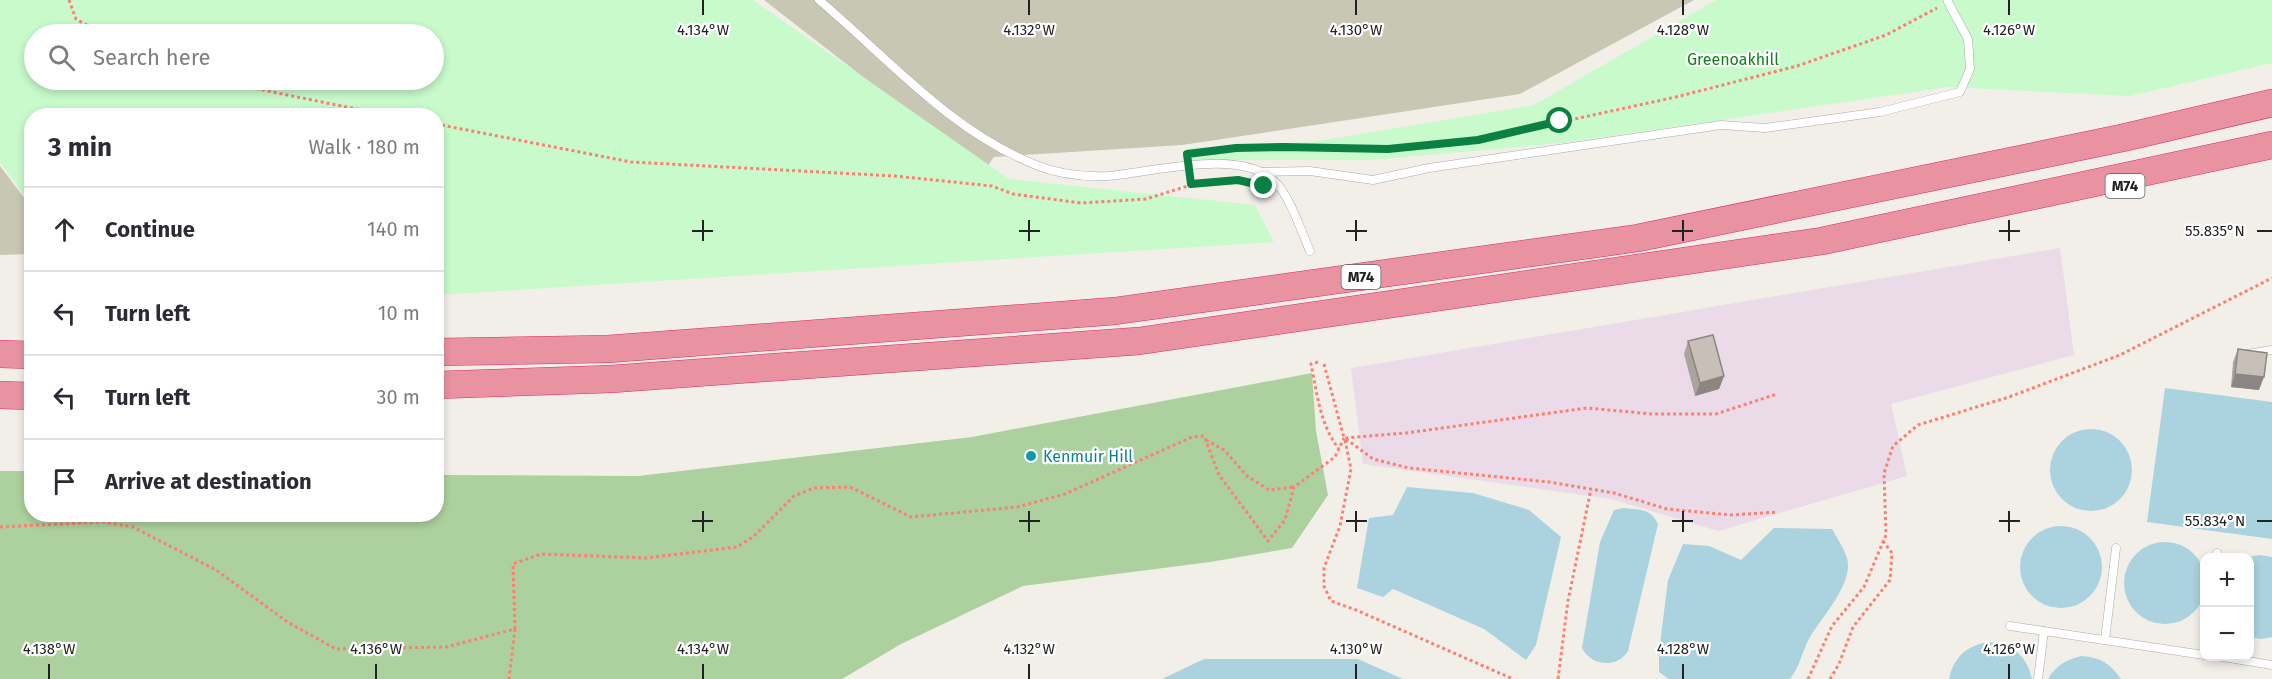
<!DOCTYPE html>
<html lang="en">
<head>
<meta charset="utf-8">
<style>
  body { margin:0; font-family:"Fira Sans",sans-serif; background:#f2f2f3; color:#2b2b33 }
  .controls { position:absolute; right:18px; bottom:18px; display:grid; overflow:hidden; border-radius:12px; box-shadow:0 3px 9px #0003 }
  .controls button { width:54px; height:54px; display:grid; place-items:center; padding:0; border:0; border-bottom:2px solid #e1e1e2; background:#fff; color:#2b2b33; font:30px sans-serif }
  .stop { position:absolute; width:18px; height:18px; margin:-14px; border:4px solid #0b8043; border-radius:50%; background:#fff }
  .stop.end { background:#0b8043; border-color:#fff; box-shadow:0 2px 6px #0008 }
  .list { margin:0; padding:0; list-style:none }
  h2 { display:flex; justify-content:space-between; align-items:center; height:78px; margin:0; padding:0 24px; font-size:26px }
  h2 small { font-size:20px; font-weight:400; color:#7c7c81 }
  .list li { display:grid; grid-template-columns:39px 1fr auto; gap:18px; align-items:center; box-sizing:border-box; height:84px; padding:0 24px; border-top:2px solid #e1e1e2 }
  .list b { display:block; font-size:22px; white-space:nowrap }
  .list em { font-size:20px; font-style:normal; color:#7c7c81 }
  .icon { flex:none; width:33px; height:33px; fill:none; stroke:currentColor; stroke-width:2; stroke-linecap:round; stroke-linejoin:round }
  .map { position:relative; flex:none; width:2272px; height:679px; overflow:hidden }
  .search { position:absolute; background:#fff; box-shadow:0 3px 9px #0003; left:24px; top:24px; width:420px; height:66px; display:flex; align-items:center; gap:15px; box-sizing:border-box; padding:0 21px; border-radius:33px; color:#7c7c81; font-size:22px }
  .panel { position:absolute; background:#fff; box-shadow:0 3px 9px #0003; left:24px; top:108px; width:420px; height:414px; border-radius:24px }
  .map>svg:first-child { display:block }
</style>
</head>
<body>
<div class="map">
<svg width="2272" height="679" viewBox="0 0 2272 679">
  <rect width="100%" height="100%" fill="#f2efe9"/>
  <path fill="#ebdbe8" d="M 2060,248 L 2074,355 L 1891,404 L 1907,476 L 1718,531 L 1611,499 L 1363,464 L 1351,368 Z"/>
  <path fill="#c7c7b4" d="M 764,0 L 1694,0 L 1520,94 L 1182,145 L 994,157 L 984,171 Z
    M 0,166 L 31,207 L 31,254 L 0,255 Z"/>
  <path fill="#add19e" d="M 1312,373 L 1316,431 L 1328,495 L 1292,548 L 1210,562 L 1023,586 L 901,644 L 842,679 L 0,679 L 0,471 L 31,471 L 32,514 L 436,514 L 437,475 L 638,476 L 972,437 Z"/>
  <path fill="#c8facc" fill-rule="evenodd" d="M 0,0 L 753,0 L 1009,179 L 1255,205 L 1274,242 L 437,295 L 436,116 L 32,116 L 31,205 L 0,162 ZM 34,34 L 434,34 L 434,80 L 34,80 Z
    M 1716,0 L 2272,0 L 2272,63 L 2130,96 L 1949,87 L 1561,143 L 1372,160 L 1188,160 L 1186,148 L 1313,142 L 1534,105 Z"/>
  <path fill="#aad3df" d="M 2165,388 L 2272,402 L 2272,539 L 2147,522 Z
    M2050 470a41 41 0 1 1 82 0a41 41 0 1 1-82 0Z
    M 1407,487 L 1473,493 L 1529,510 L 1561,537 L 1536,645 L 1526,660 L 1484,629 L 1393,589 L 1383,597 L 1357,588 L 1369,518 L 1393,515 Z
    M 1623,508 C 1639,510 1651,508 1658,524 L 1628,651 C 1617,669 1591,666 1582,648 L 1600,542 L 1614,510 Z
    M2020 567a41 41 0 1 1 82 0a41 41 0 1 1-82 0Z
    M 1774,528 L 1832,529 C 1837,538 1844,548 1847,558 C 1854,583 1822,617 1810,637 C 1802,651 1800,667 1790,679 L 1669,679 L 1659,672 L 1659,652 L 1668,580 L 1683,544 L 1709,546 L 1741,560 Z
    M2124 583a41 41 0 1 1 82 0a41 41 0 1 1-82 0Z
    M 2259,555 L 2272,557 L 2272,637 L 2261,639 L 2250,637 L 2249,557 Z
    M 1988,642 C 2012,644 2027,655 2032,679 L 1949,679 C 1954,657 1966,646 1988,642 Z
    M 2082,656 C 2100,657 2111,664 2121,679 L 2048,679 C 2056,665 2067,659 2082,656 Z
    M 1204,659 L 1358,659 L 1403,679 L 1162,679 Z"/>
  <g fill="none" stroke-linecap="round" stroke-linejoin="round">
    <defs>
      <path id="service" d="M 819,0 C 888,58 950,131 1036,165 C 1058,174 1083,177 1107,176 C 1151,173 1246,145 1278,185 C 1292,202 1301,231 1310,251
        M 1261,172 L 1310,171 L 1373,180 L 1429,168 L 1721,125 L 1765,128 L 1880,112 L 1960,92 L 1970,69 L 1968,39 L 1948,2
        M 2247,354 L 2272,350
        M 2217,558 L 2217,553
        M 2010,626 L 2204,655
        M 2105,640 L 2116,548
        M 2217,656 L 2272,665
        M 2038,679 L 2044,631"/>
      <path id="motorway" d="M 436,352 L 608,349 L 1115,311 L 1638,238 L 2122,138 L 2272,103
        M 0,354 L 32,355
        M 436,385 L 611,379 L 1139,341 L 1822,241 L 2272,145
        M 0,395 L 32,396"/>
    </defs>
    <use href="#service" stroke="#a9a9a9" stroke-width="9"/>
    <use href="#motorway" stroke="#dc2a67" stroke-width="28"/>
    <path stroke="#fa8072" stroke-width="3" stroke-dasharray="3 3" stroke-linecap="butt" d="M 69,0 L 76,19 L 102,34
      M 221,80 L 248,87 L 391,116
      M 436,124 L 631,162 L 895,176 L 992,186 L 1013,194 L 1081,203 L 1146,199 L 1191,185
      M 1218,150 L 1283,147 L 1388,149 L 1478,140 L 1676,97 L 1797,66 L 1886,35 L 1937,8
      M 1190,178 L 1191,185 L 1238,180 L 1249,183
      M 1318,362 L 1311,364 C 1317,393 1320,425 1339,449
      M 1324,364 L 1344,438 L 1406,433 L 1587,408 L 1652,414 L 1716,414 L 1777,394
      M 1346,439 L 1373,459 L 1409,468 L 1549,482 L 1614,493 L 1667,509 L 1731,515 L 1778,512
      M 1206,440 L 1224,450 L 1247,476 L 1269,490 L 1294,487
      M 1345,440 L 1351,469 L 1340,526 L 1324,568 L 1324,586 L 1331,601 L 1356,610 L 1513,679
      M 0,527 L 103,522 L 133,527 L 216,570 L 289,623 L 336,649 L 446,647 L 515,629 L 509,679
      M 515,629 L 513,564 L 541,554 L 646,558 L 737,547 L 754,536 L 794,496 L 814,488 L 850,487 L 911,517 L 1017,507 L 1065,494 L 1192,437 L 1204,436 L 1219,475 L 1268,541 L 1285,520 L 1294,487 L 1335,457 L 1344,438
      M 1558,679 L 1568,601 L 1591,489
      M 1808,679 L 1832,626 L 1864,587 L 1886,535 L 1884,473 L 1893,446 L 1918,425 L 2009,397 L 2120,355 L 2272,278
      M 1830,679 L 1839,664 L 1853,627 L 1890,580 L 1892,553 L 1883,541"/>
    <use href="#service" stroke="#fff" stroke-width="8"/>
    <use href="#motorway" stroke="#e892a2" stroke-width="27"/>
  </g>
  <path fill="#aba49e" d="M 1688,341 L 1724,376 L 1719,389 L 1695,396 L 1684,354 Z
    M 2238,349 L 2259,390 L 2231,387 L 2233,362 Z"/>
  <path fill="#8b8681" d="M 2235,374 L 2264,377 L 2259,390 L 2231,387 Z
    M 1724,376 L 1719,389 L 1695,396 L 1700,383 Z"/>
  <path fill="#c7bfb8" stroke="#8b8681" stroke-width="1.5" d="M 1713,335 L 1724,376 L 1700,383 L 1688,341 Z
    M 2238,349 L 2267,353 L 2264,377 L 2235,374 Z"/>
  <g fill="none" stroke-linecap="round" stroke-linejoin="round">
    <path stroke="#0b8043" stroke-width="8" d="M 1264,186 L 1238,180 L 1191,184 L 1187,154 L 1236,148 L 1283,147 L 1388,149 L 1478,140 L 1560,121"/>
  </g>
  <path fill="none" stroke="#222" stroke-width="2" d="M 703,0 L 703,15M 1029,0 L 1029,15M 1356,0 L 1356,15M 1683,0 L 1683,15M 2009,0 L 2009,15M 703,220 L 703,241M 1029,220 L 1029,241M 1356,220 L 1356,241M 1683,220 L 1683,241M 2009,220 L 2009,241M 692,231 L 713,231M 1019,231 L 1040,231M 1346,231 L 1367,231M 1672,231 L 1693,231M 1999,231 L 2020,231M 2257,231 L 2272,231M 703,511 L 703,532M 1029,511 L 1029,532M 1356,511 L 1356,532M 1683,511 L 1683,532M 2009,511 L 2009,532M 692,521 L 713,521M 1019,521 L 1040,521M 1346,521 L 1367,521M 1672,521 L 1693,521M 1999,521 L 2020,521M 2257,521 L 2272,521M 49,664 L 49,679M 376,664 L 376,679M 703,664 L 703,679M 1029,664 L 1029,679M 1356,664 L 1356,679M 1683,664 L 1683,679M 2009,664 L 2009,679"/>
  <circle fill="#0f9aa8" stroke="#fff" stroke-width="2" cx="1031" cy="456" r="6"/>
  <g text-anchor="middle" dominant-baseline="central" stroke-width="4.5" stroke-linejoin="round" paint-order="stroke">
    <g fill="#fff" stroke="#646464" stroke-width="1.5">
      <rect x="2105.5" y="174" width="39" height="24" rx="4.5"/>
      <rect x="1341.5" y="265" width="39" height="24" rx="4.5"/>
    </g>
    <g font-size="15" font-weight="bold" fill="#222">
      <text x="2125" y="186">M74</text>
      <text x="1361" y="277">M74</text>
    </g>
    <g font-size="16" fill="#0c8416" stroke="#fff">
      <text x="1733" y="59">Greenoakhill</text>
    </g>
    <g font-size="16" fill="#0d838f" stroke="#fff" text-anchor="start">
      <text x="1043" y="456">Kenmuir Hill</text>
    </g>
  </g>
  <g font-size="15" text-anchor="middle" fill="#222" stroke="#fff" stroke-width="4.5" stroke-linejoin="round" paint-order="stroke">
    <text x="703" y="35">4.134°W</text>
    <text x="1029" y="35">4.132°W</text>
    <text x="1356" y="35">4.130°W</text>
    <text x="1683" y="35">4.128°W</text>
    <text x="2009" y="35">4.126°W</text>
    <text x="2215" y="236">55.835°N</text>
    <text x="2215" y="526">55.834°N</text>
    <text x="49" y="654">4.138°W</text>
    <text x="376" y="654">4.136°W</text>
    <text x="703" y="654">4.134°W</text>
    <text x="1029" y="654">4.132°W</text>
    <text x="1356" y="654">4.130°W</text>
    <text x="1683" y="654">4.128°W</text>
    <text x="2009" y="654">4.126°W</text>
  </g>
</svg>
<div class="controls">
<button>+</button>
<button>−</button>
</div>
<div class="stop" style="left:1560px;top:121px"></div>
<div class="stop end" style="left:1264px;top:186px"></div>
<div class="search"><svg class="icon" aria-label="search" viewBox="0 0 24 24"><circle cx="10" cy="10" r="6"/><path d="M15 15l6 6"/></svg>Search here</div>
<section class="panel">
<h2>3 min<small>Walk · 180 m</small></h2>
<ul class="list">
<li><svg class="icon" aria-label="ahead" viewBox="0 0 24 24"><path d="M12 20V5M6 11l6-6 6 6"/></svg><div><b>Continue</b></div><em>140 m</em></li>
<li><svg class="icon" aria-label="left" viewBox="0 0 24 24"><path d="M17 20v-9H6M10 6l-5 5 5 5"/></svg><div><b>Turn left</b></div><em>10 m</em></li>
<li><svg class="icon" aria-label="left" viewBox="0 0 24 24"><path d="M17 20v-9H6M10 6l-5 5 5 5"/></svg><div><b>Turn left</b></div><em>30 m</em></li>
<li><svg class="icon" aria-label="arrive" viewBox="0 0 24 24"><path d="M6 21V4h12l-3 4 3 4H6"/></svg><div><b>Arrive at destination</b></div></li>
</ul>
</section>
</div>
</body>
</html>
